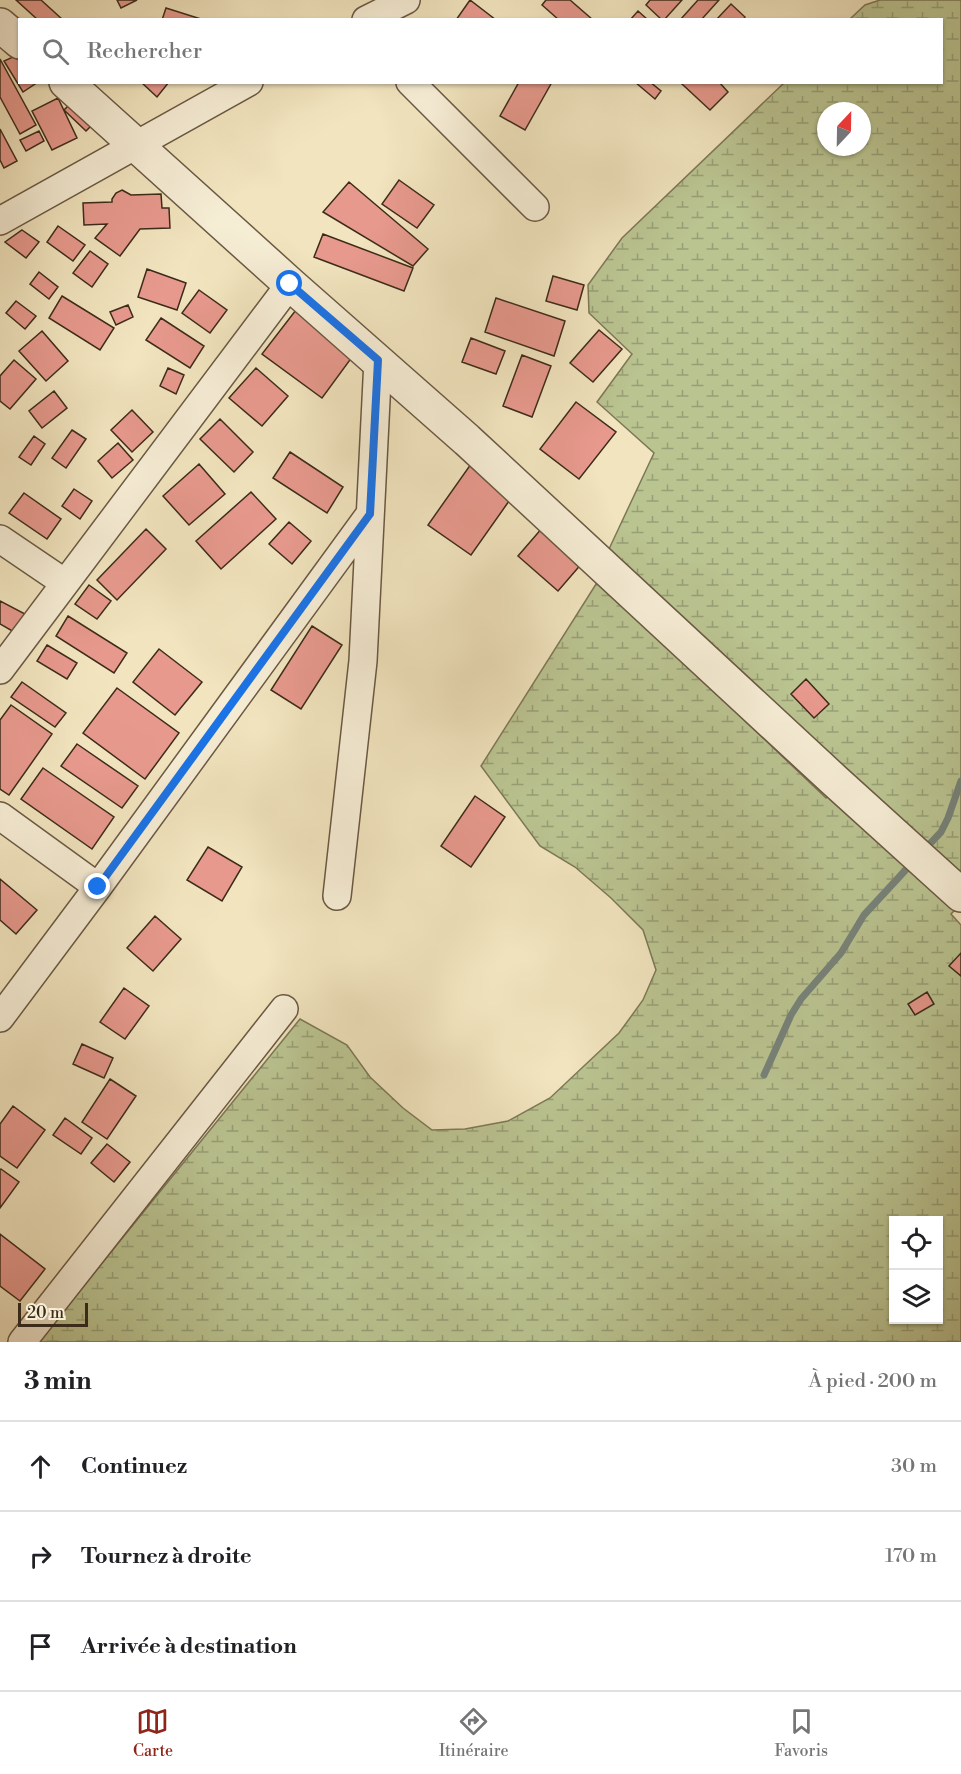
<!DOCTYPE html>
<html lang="fr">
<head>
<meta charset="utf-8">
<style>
  body { margin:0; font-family:"Libre Bodoni",serif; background:#f2f2f2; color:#202124 }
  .controls { position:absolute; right:18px; bottom:18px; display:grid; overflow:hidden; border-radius:0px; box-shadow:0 2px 4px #0004 }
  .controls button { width:54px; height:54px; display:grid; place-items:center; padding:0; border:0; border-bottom:2px solid #e0e0e0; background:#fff; color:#202124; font:30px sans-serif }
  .compass { position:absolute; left:817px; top:102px; width:54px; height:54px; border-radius:50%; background:#fff; box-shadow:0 2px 4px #0004; rotate:22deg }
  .scale { position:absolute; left:18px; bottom:15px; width:70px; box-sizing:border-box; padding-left:6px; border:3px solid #3d2b1a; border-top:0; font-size:16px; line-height:21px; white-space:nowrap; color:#3d2b1a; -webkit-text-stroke:4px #f6edd5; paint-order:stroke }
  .stop { position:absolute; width:18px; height:18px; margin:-14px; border:4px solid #1a73e8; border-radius:50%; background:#fff }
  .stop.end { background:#1a73e8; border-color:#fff; box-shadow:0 2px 6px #0008 }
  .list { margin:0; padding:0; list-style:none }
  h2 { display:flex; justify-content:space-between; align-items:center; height:78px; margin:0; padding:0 24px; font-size:26px }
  h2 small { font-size:20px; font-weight:400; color:#757577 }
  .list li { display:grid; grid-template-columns:39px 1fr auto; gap:18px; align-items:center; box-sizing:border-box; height:90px; padding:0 24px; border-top:2px solid #e0e0e0 }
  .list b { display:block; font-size:22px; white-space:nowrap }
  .list em { font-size:20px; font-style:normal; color:#757577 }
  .icon { flex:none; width:33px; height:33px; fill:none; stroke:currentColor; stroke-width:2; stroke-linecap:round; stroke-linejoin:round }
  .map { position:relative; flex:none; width:961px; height:1342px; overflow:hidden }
  .search { position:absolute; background:#fff; box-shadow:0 2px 4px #0004; left:18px; right:18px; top:18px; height:66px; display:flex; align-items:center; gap:15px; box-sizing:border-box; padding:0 21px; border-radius:0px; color:#757577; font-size:22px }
  .sheet { height:348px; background:#fff }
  nav { display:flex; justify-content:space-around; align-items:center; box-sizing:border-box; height:84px; border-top:2px solid #e0e0e0; background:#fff; font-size:16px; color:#757577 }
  nav a { display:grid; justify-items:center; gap:3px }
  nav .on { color:#8f2418 }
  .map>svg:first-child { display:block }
</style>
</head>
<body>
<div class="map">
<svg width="961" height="1342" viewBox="0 0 961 1342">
  <defs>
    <pattern id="wetland-marsh" width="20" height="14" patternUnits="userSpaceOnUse" patternTransform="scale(1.5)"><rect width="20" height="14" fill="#bac491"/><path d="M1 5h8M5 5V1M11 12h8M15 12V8" fill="none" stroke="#989f76"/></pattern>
  </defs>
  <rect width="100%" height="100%" fill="#f1e4be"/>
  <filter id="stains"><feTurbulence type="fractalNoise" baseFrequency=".00333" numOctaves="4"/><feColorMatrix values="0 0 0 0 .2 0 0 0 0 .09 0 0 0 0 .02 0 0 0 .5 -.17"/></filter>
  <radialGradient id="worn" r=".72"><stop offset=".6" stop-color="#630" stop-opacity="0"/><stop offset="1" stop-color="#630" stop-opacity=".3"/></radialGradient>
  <path fill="url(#wetland-marsh)" stroke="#7c7856" stroke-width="1.5" fill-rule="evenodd" d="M 880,0 L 961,0 L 961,904 L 951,914 L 961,925 L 961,1342 L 38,1342 L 300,1019 L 347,1045 L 370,1077 L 403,1108 L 432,1130 L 465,1129 L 508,1121 L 550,1098 L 619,1033 L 643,1000 L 656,970 L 643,930 L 611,898 L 575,867 L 540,846 L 481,766 L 598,581 L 826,798 L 849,775 L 609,549 L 654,453 L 597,402 L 632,354 L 589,313 L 588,285 L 622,238 L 784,83 L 942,82 L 942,20 L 850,19 L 865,5 ZM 826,111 L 862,111 L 862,147 L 826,147 ZM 894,1220 L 938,1220 L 938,1320 L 894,1320 Z"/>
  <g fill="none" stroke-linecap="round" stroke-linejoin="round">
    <path stroke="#77837a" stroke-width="7" d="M 925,849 L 941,832 L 948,818 L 961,781
      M 764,1075 L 791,1015 L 801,999 L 841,953 L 864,915 L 913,862"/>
  </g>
  <path fill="#e7998d" stroke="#3d2b1a" stroke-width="1.5" d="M 16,0 L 41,0 L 63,20 L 38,20 Z
    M 117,0 L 137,0 L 121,8 Z
    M 470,0 L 496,20 L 456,20 Z
    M 546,0 L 570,0 L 593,20 L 559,20 L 542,5 Z
    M 650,0 L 682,0 L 664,20 L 662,20 L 646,5 Z
    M 698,0 L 719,0 L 701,20 L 680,20 Z
    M 731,4 L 745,17 L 743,20 L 716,20 Z
    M 166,8 L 204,20 L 162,20 Z
    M 638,11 L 648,20 L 630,20 Z
    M 15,56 L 20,60 L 20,82 L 38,82 L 23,92 L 4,61 Z
    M 0,59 L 36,125 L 20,134 L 0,97 Z
    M 141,82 L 169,82 L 157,97 Z
    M 519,82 L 552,82 L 525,130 L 500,116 Z
    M 635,82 L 650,82 L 661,91 L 655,99 Z
    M 684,82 L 719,82 L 728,92 L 710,110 L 682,84 Z
    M 58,98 L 77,138 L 52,150 L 32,111 Z
    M 69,105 L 91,126 L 86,131 L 64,110 Z
    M 0,129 L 17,161 L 4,168 L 0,160 Z
    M 39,131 L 44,141 L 26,151 L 20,140 Z
    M 399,180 L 434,205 L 417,228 L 382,204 Z
    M 349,182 L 428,249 L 413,266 L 323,212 Z
    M 122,190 L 131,195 L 161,194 L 162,208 L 169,208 L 170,228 L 140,229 L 120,256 L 95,238 L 107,224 L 84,225 L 83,203 L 112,202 L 112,199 L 116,193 Z
    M 58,226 L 85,245 L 73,261 L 47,242 Z
    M 22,230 L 39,242 L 26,258 L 5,242 Z
    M 323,234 L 413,268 L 404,291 L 314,257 Z
    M 90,251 L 108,264 L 92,287 L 73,273 Z
    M 147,269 L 186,283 L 177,310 L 138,297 Z
    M 39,272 L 58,287 L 49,299 L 30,284 Z
    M 553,276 L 584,285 L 577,310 L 546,301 Z
    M 199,290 L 227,310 L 210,333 L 182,313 Z
    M 62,296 L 114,328 L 100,350 L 49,318 Z
    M 496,298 L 565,321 L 554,356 L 485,332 Z
    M 16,301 L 36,316 L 25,329 L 6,313 Z
    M 128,305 L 133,317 L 116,325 L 110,312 Z
    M 299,306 L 358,349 L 322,398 L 262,354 Z
    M 161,318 L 204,346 L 190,368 L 146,340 Z
    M 599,330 L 622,349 L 593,382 L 570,363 Z
    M 42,331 L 68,361 L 46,381 L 19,351 Z
    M 471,338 L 505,351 L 496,374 L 462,362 Z
    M 522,355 L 551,366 L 532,417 L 503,406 Z
    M 14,360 L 36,379 L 10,409 L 0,401 L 0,376 Z
    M 168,368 L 184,375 L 176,394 L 160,386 Z
    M 256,368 L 288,396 L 262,426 L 229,398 Z
    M 54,391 L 67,408 L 42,428 L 29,411 Z
    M 576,402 L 616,432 L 579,479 L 540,449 Z
    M 132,410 L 153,432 L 132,452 L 111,430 Z
    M 220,419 L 253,452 L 234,472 L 200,439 Z
    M 72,430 L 86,439 L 66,468 L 52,458 Z
    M 34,436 L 45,444 L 31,465 L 19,457 Z
    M 118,443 L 133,460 L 112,478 L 98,461 Z
    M 290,452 L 343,487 L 327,513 L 273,478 Z
    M 199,464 L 225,494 L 189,525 L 163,496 Z
    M 471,464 L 514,494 L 471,555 L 428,525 Z
    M 74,489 L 92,501 L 80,519 L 62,506 Z
    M 251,492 L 276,519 L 221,569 L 196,541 Z
    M 24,493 L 61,519 L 47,539 L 9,513 Z
    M 289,522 L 311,541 L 292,564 L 269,544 Z
    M 543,527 L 583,562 L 558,591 L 518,556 Z
    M 146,529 L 166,549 L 117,600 L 97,580 Z
    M 89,585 L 111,601 L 97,619 L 75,604 Z
    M 0,601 L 25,614 L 14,632 L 0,624 Z
    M 68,616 L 127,653 L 114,673 L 56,636 Z
    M 312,626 L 342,645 L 301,709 L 271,690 Z
    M 47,645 L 77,663 L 67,679 L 37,661 Z
    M 159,649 L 202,682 L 175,715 L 133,682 Z
    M 806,679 L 829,704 L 814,718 L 791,694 Z
    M 22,682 L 66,713 L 55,727 L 11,697 Z
    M 117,688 L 179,733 L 145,779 L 83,733 Z
    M 11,705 L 52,734 L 9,795 L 0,789 L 0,720 Z
    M 77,744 L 138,786 L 122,808 L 61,766 Z
    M 43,768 L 114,817 L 92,849 L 21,799 Z
    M 475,796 L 505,817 L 471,867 L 441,846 Z
    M 208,847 L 242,867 L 222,901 L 187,880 Z
    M 0,879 L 37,910 L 16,934 L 0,920 Z
    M 155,916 L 181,939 L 153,971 L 127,948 Z
    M 961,953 L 961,976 L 949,966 Z
    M 124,988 L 149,1006 L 125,1039 L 100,1022 Z
    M 927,992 L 934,1004 L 915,1015 L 908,1004 Z
    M 82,1044 L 113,1058 L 104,1078 L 73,1064 Z
    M 110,1079 L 136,1096 L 107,1139 L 82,1122 Z
    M 13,1106 L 45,1130 L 17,1168 L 0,1156 L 0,1124 Z
    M 65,1118 L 92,1138 L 81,1154 L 53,1135 Z
    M 107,1144 L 130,1162 L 114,1182 L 91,1163 Z
    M 1,1169 L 19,1182 L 0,1208 L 0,1170 Z
    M 0,1234 L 45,1269 L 20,1301 L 0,1286 Z"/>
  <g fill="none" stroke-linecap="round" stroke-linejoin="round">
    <defs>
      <path id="minor" d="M 366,20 L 406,0
        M 410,82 L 535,207
        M 0,221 L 249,82
        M 0,539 L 65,583
        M 0,670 L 290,284
        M 0,816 L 98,887
        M 337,896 L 363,661 L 378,360
        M 0,1018 L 98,887 L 370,514
        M 22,1342 L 284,1009"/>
      <path id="tertiary" d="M 0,25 L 20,42
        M 66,82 L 290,284 L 467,440 L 834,780 L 961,895"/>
    </defs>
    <use href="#minor" stroke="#6a5943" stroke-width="30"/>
    <use href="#tertiary" stroke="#6a5943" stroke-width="36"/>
    <use href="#minor" stroke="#f6edd5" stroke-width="27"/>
    <use href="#tertiary" stroke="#f6edd5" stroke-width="33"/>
  </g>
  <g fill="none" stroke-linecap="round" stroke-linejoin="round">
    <path stroke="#1a73e8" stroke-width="8" d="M 98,887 L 370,514 L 378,360 L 290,284"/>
  </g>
  <rect width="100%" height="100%" filter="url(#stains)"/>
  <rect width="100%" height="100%" fill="url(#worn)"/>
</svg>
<div class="controls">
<button><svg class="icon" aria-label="locate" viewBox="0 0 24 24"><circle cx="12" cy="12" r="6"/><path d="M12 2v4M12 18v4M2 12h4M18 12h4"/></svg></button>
<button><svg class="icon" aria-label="layers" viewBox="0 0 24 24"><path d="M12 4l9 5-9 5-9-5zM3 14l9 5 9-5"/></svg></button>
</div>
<svg class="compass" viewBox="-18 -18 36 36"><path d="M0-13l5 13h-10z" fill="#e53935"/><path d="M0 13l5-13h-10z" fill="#757577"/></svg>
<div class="scale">20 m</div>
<div class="stop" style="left:290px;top:284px"></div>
<div class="stop end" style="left:98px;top:887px"></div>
<div class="search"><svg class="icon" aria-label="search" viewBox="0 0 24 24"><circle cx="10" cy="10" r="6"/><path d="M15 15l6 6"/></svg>Rechercher</div>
</div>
<section class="sheet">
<h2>3 min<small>À pied · 200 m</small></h2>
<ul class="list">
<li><svg class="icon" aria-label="ahead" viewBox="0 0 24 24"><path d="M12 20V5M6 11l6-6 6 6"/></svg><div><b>Continuez</b></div><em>30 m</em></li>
<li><svg class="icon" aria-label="right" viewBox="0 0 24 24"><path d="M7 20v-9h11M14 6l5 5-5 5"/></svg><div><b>Tournez à droite</b></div><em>170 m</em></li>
<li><svg class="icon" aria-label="arrive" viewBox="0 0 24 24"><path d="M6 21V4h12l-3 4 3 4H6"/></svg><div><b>Arrivée à destination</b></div></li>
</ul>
</section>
<nav>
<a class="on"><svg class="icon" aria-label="map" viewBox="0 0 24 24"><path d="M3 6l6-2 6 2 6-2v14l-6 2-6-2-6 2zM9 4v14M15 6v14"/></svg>Carte</a>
<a><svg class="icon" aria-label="directions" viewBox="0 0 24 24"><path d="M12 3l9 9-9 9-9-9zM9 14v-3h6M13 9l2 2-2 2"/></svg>Itinéraire</a>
<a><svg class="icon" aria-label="saved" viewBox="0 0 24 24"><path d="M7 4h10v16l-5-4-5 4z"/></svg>Favoris</a>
</nav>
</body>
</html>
